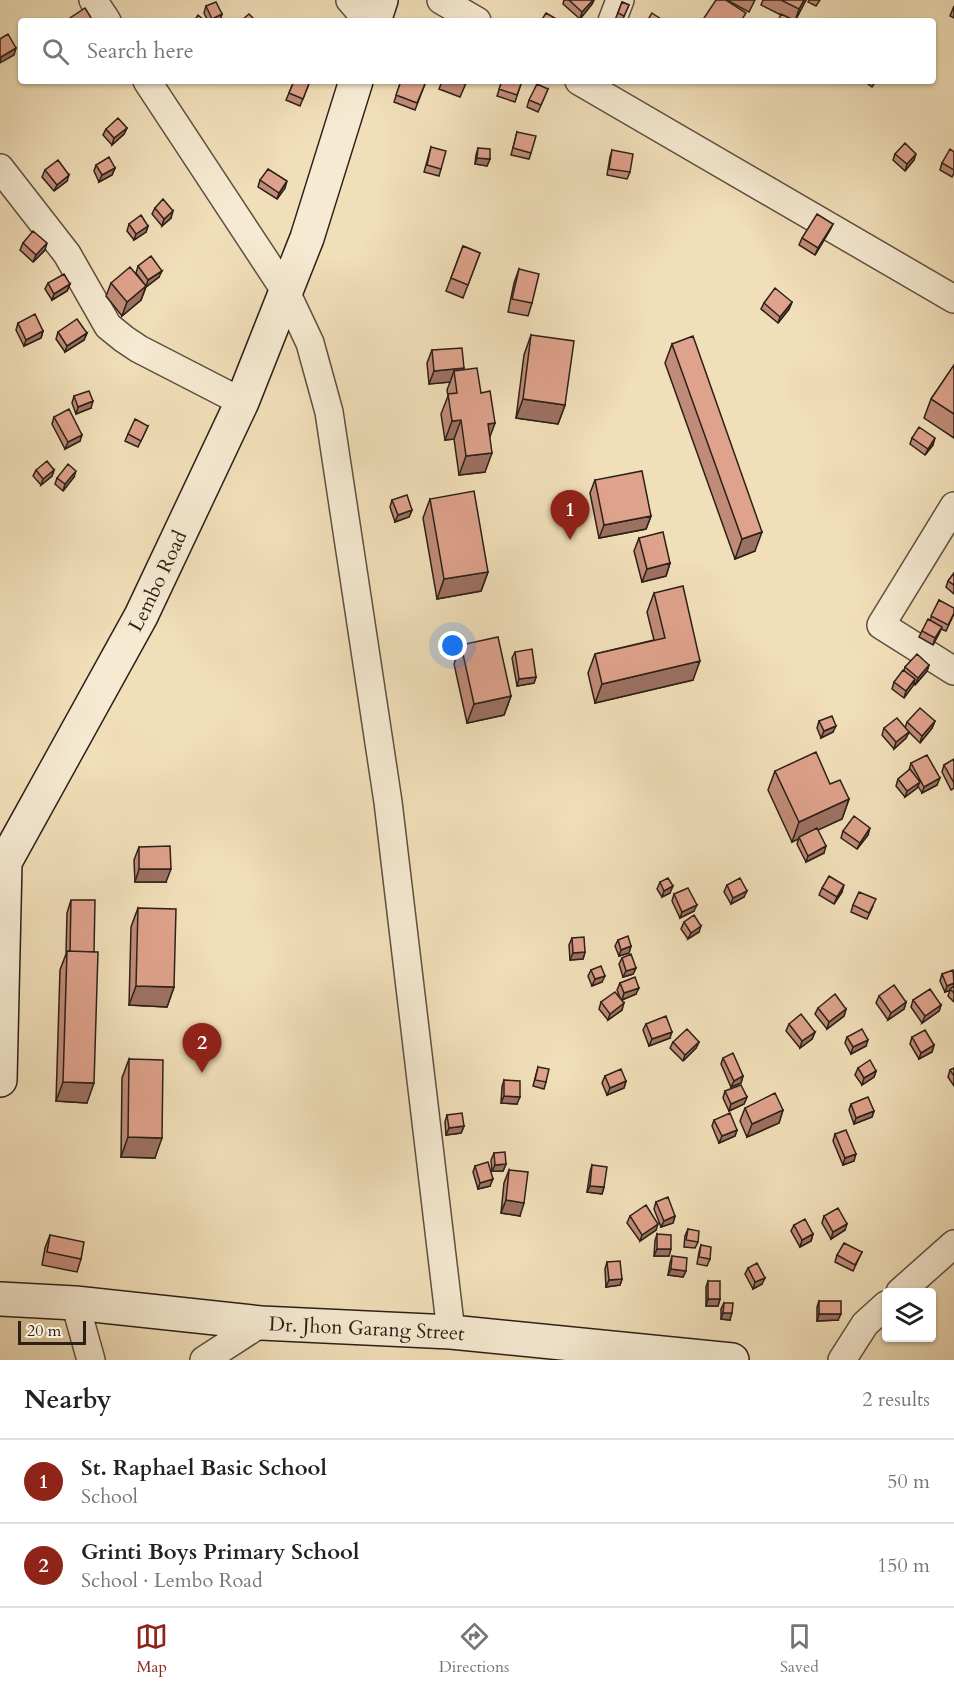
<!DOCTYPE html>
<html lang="en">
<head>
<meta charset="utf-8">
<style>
  body { margin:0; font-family:Cardo,serif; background:#f2f2f2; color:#222 }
  .controls { position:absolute; right:18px; bottom:18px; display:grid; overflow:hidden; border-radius:6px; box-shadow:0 2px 4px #0004 }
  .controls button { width:54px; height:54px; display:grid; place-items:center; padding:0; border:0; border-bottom:2px solid #e0e0e0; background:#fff; color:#222; font:30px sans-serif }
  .scale { position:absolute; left:18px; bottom:15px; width:68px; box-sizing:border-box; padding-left:6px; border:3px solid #2c2018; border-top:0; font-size:16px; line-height:21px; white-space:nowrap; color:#2c2018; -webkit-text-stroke:4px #f6ead2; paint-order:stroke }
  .you { position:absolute; left:453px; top:646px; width:21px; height:21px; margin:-15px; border:4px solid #fff; border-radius:50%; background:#1a73e8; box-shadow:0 0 0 9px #1a73e833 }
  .badge { display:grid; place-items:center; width:39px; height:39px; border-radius:50%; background:#8f2418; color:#fff; font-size:20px; font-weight:700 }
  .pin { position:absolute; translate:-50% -50px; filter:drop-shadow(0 2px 3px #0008) }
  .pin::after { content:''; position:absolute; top:32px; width:21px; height:18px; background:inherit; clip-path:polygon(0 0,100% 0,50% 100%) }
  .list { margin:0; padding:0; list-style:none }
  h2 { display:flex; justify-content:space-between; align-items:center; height:78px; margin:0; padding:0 24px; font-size:26px }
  h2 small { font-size:20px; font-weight:400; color:#767676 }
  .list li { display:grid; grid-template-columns:39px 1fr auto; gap:18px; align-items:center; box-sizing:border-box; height:84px; padding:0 24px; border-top:2px solid #e0e0e0 }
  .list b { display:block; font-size:22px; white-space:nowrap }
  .list p { margin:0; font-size:20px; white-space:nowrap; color:#767676 }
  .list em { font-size:20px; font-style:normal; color:#767676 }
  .icon { flex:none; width:33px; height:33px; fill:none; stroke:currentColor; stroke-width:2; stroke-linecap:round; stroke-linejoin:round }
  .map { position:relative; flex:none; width:954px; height:1360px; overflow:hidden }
  .search { position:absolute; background:#fff; box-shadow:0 2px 4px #0004; left:18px; right:18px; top:18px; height:66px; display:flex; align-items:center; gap:15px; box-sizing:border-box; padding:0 21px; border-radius:6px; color:#767676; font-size:22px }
  .sheet { height:246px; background:#fff }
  nav { display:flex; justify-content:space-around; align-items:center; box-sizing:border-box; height:84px; border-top:2px solid #e0e0e0; background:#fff; font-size:16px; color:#767676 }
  nav a { display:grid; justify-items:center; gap:3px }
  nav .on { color:#8f2418 }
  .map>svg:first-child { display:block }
</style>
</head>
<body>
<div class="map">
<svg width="954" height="1360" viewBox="0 0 954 1360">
  <rect width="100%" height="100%" fill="#f1dfb9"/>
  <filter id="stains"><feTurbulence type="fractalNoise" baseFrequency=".00333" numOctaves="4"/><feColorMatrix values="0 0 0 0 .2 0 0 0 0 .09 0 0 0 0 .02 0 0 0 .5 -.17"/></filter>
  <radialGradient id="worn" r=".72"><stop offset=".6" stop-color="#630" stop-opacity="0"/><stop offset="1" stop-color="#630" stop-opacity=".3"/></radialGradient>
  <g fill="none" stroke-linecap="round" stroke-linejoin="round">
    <defs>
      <path id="street" d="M 93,0 L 107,21
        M 350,0 L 368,21
        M 441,0 L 477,21
        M 612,21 L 620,0
        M 147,81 L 286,292 L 310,343 L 329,412 L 388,802 L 451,1332
        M 579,81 L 954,299
        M 0,168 L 67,254 L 108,326 L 124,339 L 139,349 L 242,402
        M 954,506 L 881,625 L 954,671
        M 900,1292 L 954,1244
        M 75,1303 L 91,1360
        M 204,1360 L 261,1323
        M 842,1360 L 865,1324 L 886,1305"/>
      <g id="secondary">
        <path d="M 374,21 L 381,0"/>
        <path id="s1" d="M 0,1080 L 5,862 L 141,616 L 242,402 L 307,238 L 356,81"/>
        <path id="s2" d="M 0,1299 L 75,1303 L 261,1323 L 451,1332 L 732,1360"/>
      </g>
    </defs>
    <use href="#street" stroke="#5d5040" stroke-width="30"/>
    <use href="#secondary" stroke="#2c2018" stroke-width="36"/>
    <use href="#street" stroke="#f6ead2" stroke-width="27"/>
    <use href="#secondary" stroke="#f6ead2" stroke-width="33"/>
  </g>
  <path fill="#c08b78" stroke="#2c2018" stroke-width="1.5" d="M 564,0 L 594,0 L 592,4 L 580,19 L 563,4 Z
    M 727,0 L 755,0 L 749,12 Z
    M 763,0 L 806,0 L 795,21 L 781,15 L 761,5 Z
    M 809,0 L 820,0 L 816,6 L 808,2 Z
    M 622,2 L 629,5 L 622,21 L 618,21 L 615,20 Z
    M 206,6 L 222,14 L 220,21 L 208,21 L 204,13 Z
    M 954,6 L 954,18 L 950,16 Z
    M 294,81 L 310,81 L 300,106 L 286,100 Z
    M 401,81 L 425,84 L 415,110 L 394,102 Z
    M 442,81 L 467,81 L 460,97 L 439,89 Z
    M 502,81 L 522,81 L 515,102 L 497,96 Z
    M 864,81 L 876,81 L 872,87 Z
    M 548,89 L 538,112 L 527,107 L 529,100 Z
    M 127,128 L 124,134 L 112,145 L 103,135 L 106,129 Z
    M 517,132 L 531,153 L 529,159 L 511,155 Z
    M 431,147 L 441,169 L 439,176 L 424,172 Z
    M 478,148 L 490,159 L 487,166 L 475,164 L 476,155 Z
    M 612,150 L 630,172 L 627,179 L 607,175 L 610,157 Z
    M 954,152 L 954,173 L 952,177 L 940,170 L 942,163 Z
    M 895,154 L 914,160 L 905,171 L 893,160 Z
    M 96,165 L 115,168 L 112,175 L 99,182 L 94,171 Z
    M 45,170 L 67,181 L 54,191 L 42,177 Z
    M 260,180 L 285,188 L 277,199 L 258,187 Z
    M 155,208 L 171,218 L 162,226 L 152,214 Z
    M 129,224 L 148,226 L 146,232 L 134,240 L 127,231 Z
    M 833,224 L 830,230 L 815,255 L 799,245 L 802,238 Z
    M 23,243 L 45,250 L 33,262 L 20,250 Z
    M 463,246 L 480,253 L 463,298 L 446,291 Z
    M 138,266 L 159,277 L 146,287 L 141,300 L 122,316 L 106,296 L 111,283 L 142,281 L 136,273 Z
    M 519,269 L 532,303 L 528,316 L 508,312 L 514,283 Z
    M 48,283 L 70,284 L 67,291 L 52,300 L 45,289 Z
    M 792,302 L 789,309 L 778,323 L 761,309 L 764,303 Z
    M 18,323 L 43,331 L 41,338 L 24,346 L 16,330 Z
    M 58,332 L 87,333 L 84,340 L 65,352 L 56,339 Z
    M 531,335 L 565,405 L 558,424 L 516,418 L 524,355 Z
    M 672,344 L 755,551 L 735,559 L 665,363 Z
    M 432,350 L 463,370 L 481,393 L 495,423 L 489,437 L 485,472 L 459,475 L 454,439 L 445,440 L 441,414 L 448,396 L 447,390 L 450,382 L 429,384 L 427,363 Z
    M 954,365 L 954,438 L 924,418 L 931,399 Z
    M 74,396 L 91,408 L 76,414 L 72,403 Z
    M 54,417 L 80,441 L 65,449 L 52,424 Z
    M 148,426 L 138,447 L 125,441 L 128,434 Z
    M 912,438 L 933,445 L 925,455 L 910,444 Z
    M 36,470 L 54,470 L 52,476 L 41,485 L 33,476 Z
    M 74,477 L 63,491 L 55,484 L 57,478 Z
    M 595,480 L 651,516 L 646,529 L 599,538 L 590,493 Z
    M 430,499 L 488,572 L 481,591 L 437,599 L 423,518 Z
    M 392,500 L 412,510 L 409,517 L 395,522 L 390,507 Z
    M 639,538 L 670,563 L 666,576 L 642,582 L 634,551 Z
    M 954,573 L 954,594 L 946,587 L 948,581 Z
    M 654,593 L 693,680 L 595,703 L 588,673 L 595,654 L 654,640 L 647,612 Z
    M 939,600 L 954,614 L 946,631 L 941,629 L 933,645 L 919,637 L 922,631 L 930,620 Z
    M 461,645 L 511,696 L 504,715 L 467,723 L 454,664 Z
    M 515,652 L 536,677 L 534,683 L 517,686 L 512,658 Z
    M 929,665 L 927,671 L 915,685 L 914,683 L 904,698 L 892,689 L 894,682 L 904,671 L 905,667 Z
    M 819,721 L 833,732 L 821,738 L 817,728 Z
    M 935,721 L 932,728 L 920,743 L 909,732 L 906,738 L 894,749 L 882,735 L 884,728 L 905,728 L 907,722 Z
    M 954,759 L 954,788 L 951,790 L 942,772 L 944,765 Z
    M 911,763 L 937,785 L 922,793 L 918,786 L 917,788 L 905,797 L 896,786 L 898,779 L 909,770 Z
    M 775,771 L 830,784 L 849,799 L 842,819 L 817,830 L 824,853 L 806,862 L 797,844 L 799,838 L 792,842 L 768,790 Z
    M 843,831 L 868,835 L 857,849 L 841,838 Z
    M 139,847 L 166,882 L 135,882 L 134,860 Z
    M 660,882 L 670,893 L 662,897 L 657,889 Z
    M 727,885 L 744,897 L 731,904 L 724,892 Z
    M 822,888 L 842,892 L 834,904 L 819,895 Z
    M 674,894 L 694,911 L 680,918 L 672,901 Z
    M 71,900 L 87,1103 L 56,1101 L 60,970 L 66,954 L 67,913 Z
    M 853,905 L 873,906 L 867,919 L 851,912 Z
    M 138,908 L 174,987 L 167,1007 L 129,1005 L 131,927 Z
    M 684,922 L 699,932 L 688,939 L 681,929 Z
    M 572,938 L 585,952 L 583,959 L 570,960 L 569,945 Z
    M 618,940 L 631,946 L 629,953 L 619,956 L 615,946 Z
    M 622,958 L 636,968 L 633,974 L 623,977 L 619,964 Z
    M 591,970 L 602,982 L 592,986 L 588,976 Z
    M 954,972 L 954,1002 L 948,996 L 950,990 L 945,992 L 940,981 L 942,974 Z
    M 620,983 L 636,994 L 622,1000 L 622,1010 L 608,1020 L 599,1009 L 601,1002 L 621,1000 L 617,990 Z
    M 879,996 L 906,1002 L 904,1009 L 888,1020 L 876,1003 Z
    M 913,1000 L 941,1005 L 939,1011 L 922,1023 L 911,1007 Z
    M 818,1008 L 846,1009 L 844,1016 L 827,1029 L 815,1014 Z
    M 646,1024 L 670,1038 L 649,1046 L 643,1030 Z
    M 789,1024 L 815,1032 L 812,1039 L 800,1048 L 786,1031 Z
    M 847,1037 L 866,1046 L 851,1054 L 845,1043 Z
    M 912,1037 L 934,1045 L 932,1052 L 919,1059 L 910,1044 Z
    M 673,1042 L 699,1042 L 696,1048 L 683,1061 L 670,1048 Z
    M 723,1058 L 743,1076 L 741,1083 L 731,1087 L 721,1064 Z
    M 129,1059 L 155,1158 L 121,1157 L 122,1078 Z
    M 538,1067 L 546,1082 L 544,1089 L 533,1086 Z
    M 858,1068 L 876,1071 L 874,1077 L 862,1085 L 855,1075 Z
    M 954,1068 L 954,1086 L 948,1077 L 950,1070 Z
    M 605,1076 L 626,1081 L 624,1088 L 607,1095 L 602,1083 Z
    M 504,1080 L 517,1104 L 501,1103 L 502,1087 Z
    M 725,1091 L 747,1097 L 744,1104 L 729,1111 L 723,1098 Z
    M 851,1104 L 874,1111 L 872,1117 L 854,1124 L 849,1110 Z
    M 745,1108 L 783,1110 L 779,1123 L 747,1137 L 740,1121 Z
    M 447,1115 L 464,1126 L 461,1133 L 446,1135 L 445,1122 Z
    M 714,1120 L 737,1130 L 735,1136 L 719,1143 L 712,1126 Z
    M 835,1134 L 854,1161 L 843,1165 L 833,1141 Z
    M 494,1153 L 506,1164 L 503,1171 L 492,1171 L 491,1160 Z
    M 592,1165 L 604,1187 L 602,1194 L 587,1192 L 590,1172 Z
    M 475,1166 L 490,1186 L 478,1189 L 473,1172 Z
    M 509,1170 L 520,1216 L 501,1213 L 504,1183 Z
    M 656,1202 L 675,1216 L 673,1223 L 661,1227 L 654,1209 Z
    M 630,1216 L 656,1230 L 640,1241 L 627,1223 Z
    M 824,1216 L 845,1230 L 831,1239 L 822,1223 Z
    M 794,1225 L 813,1234 L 811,1241 L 800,1247 L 791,1231 Z
    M 688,1229 L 698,1242 L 695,1248 L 684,1247 L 685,1236 Z
    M 657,1234 L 669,1256 L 654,1256 L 655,1241 Z
    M 50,1235 L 81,1259 L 77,1272 L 42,1265 L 45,1248 Z
    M 701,1245 L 710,1259 L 707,1266 L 697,1264 L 699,1252 Z
    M 862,1252 L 853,1271 L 835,1262 L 837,1255 Z
    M 672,1256 L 686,1271 L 683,1277 L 668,1275 L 670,1263 Z
    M 607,1262 L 622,1279 L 620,1285 L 606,1287 L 605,1269 Z
    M 748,1268 L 762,1284 L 753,1289 L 745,1274 Z
    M 708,1281 L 720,1299 L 718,1306 L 706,1306 L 706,1287 Z
    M 819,1301 L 838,1320 L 817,1321 L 817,1307 Z
    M 724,1303 L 730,1320 L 721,1319 L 721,1309 Z"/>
  <path fill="#9c7162" stroke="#2c2018" stroke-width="1.5" d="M 593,0 L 594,0 L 592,4 L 580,19 L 582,12 Z
    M 804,0 L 806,0 L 795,21 L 799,9 Z
    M 222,14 L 220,21 L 212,21 L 212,19 Z
    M 16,48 L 14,55 L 0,63 L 1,57 Z
    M 127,128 L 124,134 L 112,145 L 114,138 Z
    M 916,154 L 914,160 L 905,171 L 907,164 Z
    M 477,158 L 490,159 L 487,166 L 475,164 Z
    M 115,168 L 112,175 L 99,182 L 102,175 Z
    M 69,175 L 67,181 L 54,191 L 57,185 Z
    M 287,181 L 285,188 L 277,199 L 279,193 Z
    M 173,211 L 171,218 L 162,226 L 164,219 Z
    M 833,224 L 830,230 L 815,255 L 818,248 Z
    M 148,226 L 146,232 L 134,240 L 136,234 Z
    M 47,243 L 45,250 L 33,262 L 36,255 Z
    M 162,271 L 159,277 L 146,287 L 148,280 Z
    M 70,284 L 67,291 L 52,300 L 54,294 Z
    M 146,286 L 141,300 L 122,316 L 127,302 Z
    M 792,302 L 789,309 L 778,323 L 780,317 Z
    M 43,331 L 41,338 L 24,346 L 26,340 Z
    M 87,333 L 84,340 L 65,352 L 67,346 Z
    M 464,368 L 459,381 L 454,371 L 450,382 L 429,384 L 434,371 Z
    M 523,399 L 565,405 L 558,424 L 516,418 Z
    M 93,401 L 91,408 L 76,414 L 78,407 Z
    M 461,420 L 454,439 L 445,440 L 452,421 Z
    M 495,423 L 488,442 L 488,424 Z
    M 82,435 L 80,441 L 65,449 L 68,442 Z
    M 935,438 L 933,445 L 925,455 L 928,449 Z
    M 492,453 L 485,472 L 459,475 L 466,456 Z
    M 54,470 L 52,476 L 41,485 L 43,479 Z
    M 76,471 L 74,477 L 63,491 L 65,484 Z
    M 412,510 L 409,517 L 395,522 L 398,515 Z
    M 651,516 L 646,529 L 599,538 L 604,525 Z
    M 762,532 L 755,551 L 735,559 L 742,539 Z
    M 670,563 L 666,576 L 642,582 L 647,569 Z
    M 488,572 L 481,591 L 437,599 L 444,579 Z
    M 942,627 L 939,634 L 933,645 L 935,638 Z
    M 700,661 L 693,680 L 595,703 L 602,684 Z
    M 929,665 L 927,671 L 915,685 L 918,678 Z
    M 536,677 L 534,683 L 517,686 L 519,679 Z
    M 915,679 L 913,686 L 904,698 L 906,691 Z
    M 511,696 L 504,715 L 467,723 L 474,704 Z
    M 935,721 L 932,728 L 920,743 L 922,736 Z
    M 836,726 L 833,732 L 821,738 L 824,731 Z
    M 909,732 L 906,738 L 894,749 L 896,742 Z
    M 940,778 L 937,785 L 922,793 L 924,787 Z
    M 920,782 L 917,788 L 905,797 L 907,791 Z
    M 849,799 L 842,819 L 792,842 L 799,822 Z
    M 870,828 L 868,835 L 857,849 L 860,843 Z
    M 826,846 L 824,853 L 806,862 L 808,856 Z
    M 139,869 L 171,869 L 166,882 L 135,882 Z
    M 844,885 L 842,892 L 834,904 L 837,897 Z
    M 673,886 L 670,893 L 662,897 L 664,891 Z
    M 747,891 L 744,897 L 731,904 L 733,898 Z
    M 697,905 L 694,911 L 680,918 L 682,912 Z
    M 701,926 L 699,932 L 688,939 L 691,933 Z
    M 631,946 L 629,953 L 619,956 L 621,950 Z
    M 585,952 L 583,959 L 570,960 L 573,953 Z
    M 636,968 L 633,974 L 623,977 L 626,971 Z
    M 605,976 L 602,982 L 592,986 L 595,979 Z
    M 954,983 L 954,989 L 945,992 L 947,986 Z
    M 136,986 L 174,987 L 167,1007 L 129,1005 Z
    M 639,988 L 636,994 L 622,1000 L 624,993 Z
    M 906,1002 L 904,1009 L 888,1020 L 891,1013 Z
    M 624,1003 L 622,1010 L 608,1020 L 610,1014 Z
    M 941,1005 L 939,1011 L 922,1023 L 925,1016 Z
    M 846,1009 L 844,1016 L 827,1029 L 829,1022 Z
    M 672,1032 L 670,1038 L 649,1046 L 652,1039 Z
    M 815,1032 L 812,1039 L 800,1048 L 802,1041 Z
    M 868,1040 L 866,1046 L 851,1054 L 853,1047 Z
    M 699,1042 L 696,1048 L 683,1061 L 685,1055 Z
    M 934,1045 L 932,1052 L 919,1059 L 921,1053 Z
    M 876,1071 L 874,1077 L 862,1085 L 864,1078 Z
    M 743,1076 L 741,1083 L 731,1087 L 734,1081 Z
    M 626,1081 L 624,1088 L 607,1095 L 610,1088 Z
    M 63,1082 L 94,1083 L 87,1103 L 56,1101 Z
    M 504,1096 L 520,1097 L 517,1104 L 501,1103 Z
    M 747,1097 L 744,1104 L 729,1111 L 731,1104 Z
    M 783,1110 L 779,1123 L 747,1137 L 752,1124 Z
    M 874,1111 L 872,1117 L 854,1124 L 856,1118 Z
    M 464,1126 L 461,1133 L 446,1135 L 449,1128 Z
    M 737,1130 L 735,1136 L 719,1143 L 722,1136 Z
    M 128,1137 L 162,1138 L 155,1158 L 121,1157 Z
    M 856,1154 L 854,1161 L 843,1165 L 845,1158 Z
    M 506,1164 L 503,1171 L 492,1171 L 495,1165 Z
    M 493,1179 L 490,1186 L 478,1189 L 480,1183 Z
    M 590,1186 L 604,1187 L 602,1194 L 587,1192 Z
    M 506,1200 L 524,1203 L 520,1216 L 501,1213 Z
    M 675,1216 L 673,1223 L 661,1227 L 664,1221 Z
    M 658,1224 L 656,1230 L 640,1241 L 642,1235 Z
    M 847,1224 L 845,1230 L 831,1239 L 833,1232 Z
    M 813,1234 L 811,1241 L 800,1247 L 802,1240 Z
    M 657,1249 L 671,1249 L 669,1256 L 654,1256 Z
    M 671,1269 L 686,1271 L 683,1277 L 668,1275 Z
    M 765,1278 L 762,1284 L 753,1289 L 755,1282 Z
    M 622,1279 L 620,1285 L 606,1287 L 609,1280 Z
    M 708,1299 L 720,1299 L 718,1306 L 706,1306 Z
    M 723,1313 L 732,1313 L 730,1320 L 721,1319 Z
    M 819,1314 L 841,1314 L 838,1320 L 817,1321 Z"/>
  <path fill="#dfa28c" stroke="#2c2018" stroke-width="1.5" d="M 569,0 L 593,0 L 582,12 Z
    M 716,0 L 726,0 L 746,13 L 741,21 L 702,21 Z
    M 781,0 L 804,0 L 799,9 Z
    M 216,2 L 222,14 L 212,19 L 206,6 Z
    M 622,2 L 629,5 L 624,16 L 618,13 Z
    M 85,8 L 93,21 L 72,21 L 70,18 Z
    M 546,13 L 558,20 L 557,21 L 541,21 Z
    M 652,13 L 664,21 L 647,21 Z
    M 249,14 L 256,21 L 241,21 Z
    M 781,14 L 796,21 L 778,21 Z
    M 198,15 L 205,21 L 194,21 Z
    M 8,34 L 16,48 L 1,57 L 0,56 L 0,39 Z
    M 294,81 L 310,81 L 303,99 L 289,93 Z
    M 401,81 L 418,81 L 425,84 L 417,103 L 396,95 Z
    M 457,81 L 466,81 L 465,84 Z
    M 502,81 L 522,81 L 517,95 L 499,89 Z
    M 537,84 L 548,89 L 541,105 L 529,100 Z
    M 118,118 L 127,128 L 114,138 L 106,129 Z
    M 517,132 L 536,136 L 531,153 L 513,148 Z
    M 905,143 L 916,154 L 907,164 L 895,154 Z
    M 431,147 L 446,151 L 441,169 L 427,165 Z
    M 478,148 L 490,149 L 490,159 L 477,158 Z
    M 950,149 L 954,152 L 954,170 L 942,163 Z
    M 612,150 L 633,154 L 630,172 L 609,169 Z
    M 109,157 L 115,168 L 102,175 L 96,165 Z
    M 58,160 L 69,175 L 57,185 L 45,170 Z
    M 268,169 L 287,181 L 279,193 L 260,180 Z
    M 163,199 L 173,211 L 164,219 L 155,208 Z
    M 817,214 L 833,224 L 818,248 L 802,238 Z
    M 141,215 L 148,226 L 136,234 L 129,224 Z
    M 33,231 L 47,243 L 36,255 L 23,243 Z
    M 463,246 L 480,253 L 468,285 L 451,278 Z
    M 151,256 L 162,271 L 148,280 L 138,266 Z
    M 130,267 L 146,286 L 127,302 L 111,283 Z
    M 519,269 L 539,274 L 532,303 L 512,299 Z
    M 64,274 L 70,284 L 54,294 L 48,283 Z
    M 775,288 L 792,302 L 780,317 L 764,303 Z
    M 35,314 L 43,331 L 26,340 L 18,323 Z
    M 77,319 L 87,333 L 67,346 L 58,332 Z
    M 531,335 L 574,341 L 565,405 L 523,399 Z
    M 693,336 L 762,532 L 742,539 L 672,344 Z
    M 462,348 L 464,368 L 434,371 L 432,350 Z
    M 954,365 L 954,414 L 931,399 Z
    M 477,368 L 481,393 L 490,391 L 495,423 L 488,424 L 492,453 L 466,456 L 461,420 L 452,421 L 448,394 L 457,393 L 454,371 Z
    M 89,391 L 93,401 L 78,407 L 74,396 Z
    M 69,409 L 82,435 L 68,442 L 54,417 Z
    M 135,419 L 148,426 L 141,441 L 128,434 Z
    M 919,427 L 935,438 L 928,449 L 912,438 Z
    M 47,461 L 54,470 L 43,479 L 36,470 Z
    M 68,464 L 76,471 L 65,484 L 57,478 Z
    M 642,471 L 651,516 L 604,525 L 595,480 Z
    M 474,491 L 488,572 L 444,579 L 430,499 Z
    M 407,495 L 412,510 L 398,515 L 392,500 Z
    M 663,532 L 670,563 L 647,569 L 639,538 Z
    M 954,573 L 954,585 L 948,581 Z
    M 683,586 L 700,661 L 602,684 L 595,654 L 665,638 L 654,593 Z
    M 939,600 L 954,608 L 954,613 L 948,625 L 931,616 Z
    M 928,619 L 942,627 L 935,638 L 922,631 Z
    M 498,637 L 511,696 L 474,704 L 461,645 Z
    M 532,649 L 536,677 L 519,679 L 515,652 Z
    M 917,654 L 929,665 L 918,678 L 905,667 Z
    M 903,670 L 915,679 L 906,691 L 894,682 Z
    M 920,708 L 935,721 L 922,736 L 907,722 Z
    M 832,716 L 836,726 L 824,731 L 819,721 Z
    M 897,718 L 909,732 L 896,742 L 884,728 Z
    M 816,752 L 830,784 L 840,780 L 849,799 L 799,822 L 775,771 Z
    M 927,755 L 940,778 L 924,787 L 911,763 Z
    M 954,759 L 954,783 L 944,765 Z
    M 910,769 L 920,782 L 907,791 L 898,779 Z
    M 854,816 L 870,828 L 860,843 L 843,831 Z
    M 817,828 L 826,846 L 808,856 L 799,837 Z
    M 170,846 L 171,869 L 139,869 L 139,847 Z
    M 829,876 L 844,885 L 837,897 L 822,888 Z
    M 668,878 L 673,886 L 664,891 L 660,882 Z
    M 740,878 L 747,891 L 733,898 L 727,885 Z
    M 688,888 L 697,905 L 682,912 L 674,894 Z
    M 859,892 L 876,899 L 869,913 L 853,905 Z
    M 71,900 L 95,900 L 94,952 L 70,951 Z
    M 138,908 L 176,909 L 174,987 L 136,986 Z
    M 694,915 L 701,926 L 691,933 L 684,922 Z
    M 628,936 L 631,946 L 621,950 L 618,940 Z
    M 584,937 L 585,952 L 573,953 L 572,938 Z
    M 67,951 L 98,952 L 94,1083 L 63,1082 Z
    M 631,954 L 636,968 L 626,971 L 622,958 Z
    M 601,966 L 605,976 L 595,979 L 591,970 Z
    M 953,970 L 954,983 L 947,986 L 942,974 Z
    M 635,977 L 639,988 L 624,993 L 620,983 Z
    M 894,985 L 906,1002 L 891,1013 L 879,996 Z
    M 954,986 L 954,993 L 950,989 Z
    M 930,989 L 941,1005 L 925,1016 L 913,1000 Z
    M 615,992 L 624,1003 L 610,1014 L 601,1002 Z
    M 835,994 L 846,1009 L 829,1022 L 818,1008 Z
    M 801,1014 L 815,1032 L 802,1041 L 789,1024 Z
    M 666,1016 L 672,1032 L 652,1039 L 646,1024 Z
    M 687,1029 L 699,1042 L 685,1055 L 673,1042 Z
    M 862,1029 L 868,1040 L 853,1047 L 847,1037 Z
    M 925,1030 L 934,1045 L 921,1053 L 912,1037 Z
    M 733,1053 L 743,1076 L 734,1081 L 723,1058 Z
    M 129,1059 L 163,1060 L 162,1138 L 128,1137 Z
    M 870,1060 L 876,1071 L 864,1078 L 858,1068 Z
    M 538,1067 L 549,1069 L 546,1082 L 535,1080 Z
    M 954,1068 L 954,1076 L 950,1070 Z
    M 621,1069 L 626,1081 L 610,1088 L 605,1076 Z
    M 504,1080 L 520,1081 L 520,1097 L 504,1096 Z
    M 741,1085 L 747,1097 L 731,1104 L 725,1091 Z
    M 775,1093 L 783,1110 L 752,1124 L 745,1108 Z
    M 868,1097 L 874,1111 L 856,1118 L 851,1104 Z
    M 462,1113 L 464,1126 L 449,1128 L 447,1115 Z
    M 730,1113 L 737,1130 L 722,1136 L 714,1120 Z
    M 846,1130 L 856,1154 L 845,1158 L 835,1134 Z
    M 505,1152 L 506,1164 L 495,1165 L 494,1153 Z
    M 488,1162 L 493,1179 L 480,1183 L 475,1166 Z
    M 592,1165 L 607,1167 L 604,1187 L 590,1186 Z
    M 509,1170 L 528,1172 L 524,1203 L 506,1200 Z
    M 668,1197 L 675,1216 L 664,1221 L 656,1202 Z
    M 646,1205 L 658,1224 L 642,1235 L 630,1216 Z
    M 838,1208 L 847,1224 L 833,1232 L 824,1216 Z
    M 805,1219 L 813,1234 L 802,1240 L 794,1225 Z
    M 688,1229 L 699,1231 L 698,1242 L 686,1240 Z
    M 657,1234 L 671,1235 L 671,1249 L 657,1249 Z
    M 50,1235 L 84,1242 L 81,1259 L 47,1252 Z
    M 844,1243 L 862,1252 L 855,1265 L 837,1255 Z
    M 701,1245 L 711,1247 L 710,1259 L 699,1257 Z
    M 672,1256 L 687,1258 L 686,1271 L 671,1269 Z
    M 620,1261 L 622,1279 L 609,1280 L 607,1262 Z
    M 757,1263 L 765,1278 L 755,1282 L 748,1268 Z
    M 708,1281 L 720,1281 L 720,1299 L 708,1299 Z
    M 819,1301 L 841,1301 L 841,1314 L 819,1314 Z
    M 724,1303 L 733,1303 L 732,1313 L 723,1313 Z"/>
  <g text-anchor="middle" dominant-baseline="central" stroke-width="4.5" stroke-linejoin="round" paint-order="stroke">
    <g font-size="20" fill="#2c2018" stroke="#f6ead2">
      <text stroke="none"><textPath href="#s1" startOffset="538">Lembo Road</textPath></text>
      <text stroke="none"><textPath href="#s2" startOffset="368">Dr. Jhon Garang Street</textPath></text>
    </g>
  </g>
  <rect width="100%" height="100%" filter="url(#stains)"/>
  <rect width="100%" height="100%" fill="url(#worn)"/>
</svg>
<div class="controls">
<button><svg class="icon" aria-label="layers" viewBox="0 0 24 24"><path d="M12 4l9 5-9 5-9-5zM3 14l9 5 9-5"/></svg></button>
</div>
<div class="scale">20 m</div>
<div class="you"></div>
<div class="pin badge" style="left:570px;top:540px">1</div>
<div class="pin badge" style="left:202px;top:1073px">2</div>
<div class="search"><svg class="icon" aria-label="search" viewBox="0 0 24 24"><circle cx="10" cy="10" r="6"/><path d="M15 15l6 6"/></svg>Search here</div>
</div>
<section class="sheet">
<h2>Nearby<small>2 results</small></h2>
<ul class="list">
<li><span class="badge">1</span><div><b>St. Raphael Basic School</b><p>School</p></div><em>50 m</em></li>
<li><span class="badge">2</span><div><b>Grinti Boys Primary School</b><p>School · Lembo Road</p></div><em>150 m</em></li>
</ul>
</section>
<nav>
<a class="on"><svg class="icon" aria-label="map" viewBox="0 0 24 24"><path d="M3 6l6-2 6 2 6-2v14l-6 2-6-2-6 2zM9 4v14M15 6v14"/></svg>Map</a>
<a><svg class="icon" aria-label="directions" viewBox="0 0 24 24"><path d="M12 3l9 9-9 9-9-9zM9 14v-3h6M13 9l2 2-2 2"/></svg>Directions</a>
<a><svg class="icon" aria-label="saved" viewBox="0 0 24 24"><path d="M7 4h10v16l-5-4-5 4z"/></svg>Saved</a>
</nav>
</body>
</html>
